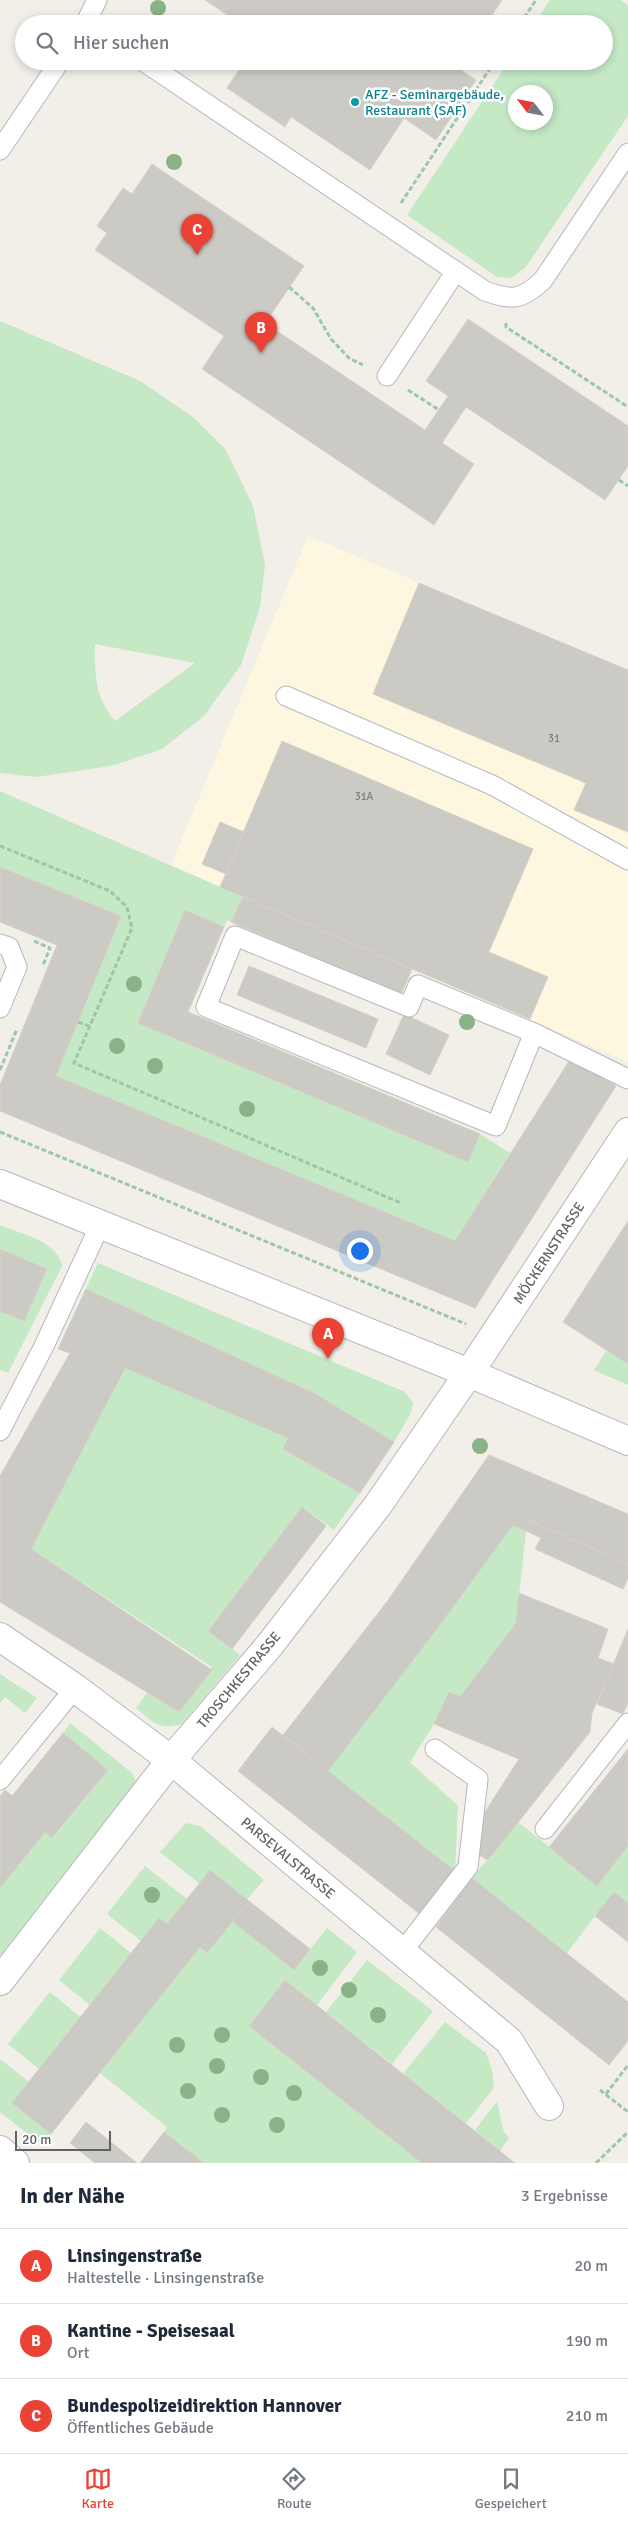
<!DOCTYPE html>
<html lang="de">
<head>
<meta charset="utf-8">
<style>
  body { margin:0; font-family:Signika,sans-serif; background:#f6f6f7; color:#1f2937 }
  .compass { position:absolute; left:508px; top:85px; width:45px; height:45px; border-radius:50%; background:#fff; box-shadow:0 2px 8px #0003; rotate:302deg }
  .scale { position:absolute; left:15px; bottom:12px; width:96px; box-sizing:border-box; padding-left:5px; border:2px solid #5f6368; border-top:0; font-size:14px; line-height:18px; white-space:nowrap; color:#5f6368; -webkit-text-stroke:4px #fff; paint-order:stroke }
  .you { position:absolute; left:359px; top:1250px; width:18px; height:18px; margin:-12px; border:4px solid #fff; border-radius:50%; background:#1a73e8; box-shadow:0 0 0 8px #1a73e833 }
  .badge { display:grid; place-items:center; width:32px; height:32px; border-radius:50%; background:#ea4335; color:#fff; font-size:16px; font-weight:700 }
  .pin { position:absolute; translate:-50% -41px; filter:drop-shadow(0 1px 2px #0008) }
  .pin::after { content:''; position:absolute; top:26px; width:18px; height:15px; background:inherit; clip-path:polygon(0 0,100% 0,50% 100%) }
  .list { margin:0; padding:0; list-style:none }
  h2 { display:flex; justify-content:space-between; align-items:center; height:65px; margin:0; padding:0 20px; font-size:21px }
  h2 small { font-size:16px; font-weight:400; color:#747a83 }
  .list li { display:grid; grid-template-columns:32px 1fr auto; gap:15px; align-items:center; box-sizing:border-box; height:75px; padding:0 20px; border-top:1px solid #e0e1e3 }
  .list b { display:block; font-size:19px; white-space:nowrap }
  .list p { margin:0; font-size:16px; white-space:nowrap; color:#747a83 }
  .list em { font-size:16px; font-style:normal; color:#747a83 }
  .icon { flex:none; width:28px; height:28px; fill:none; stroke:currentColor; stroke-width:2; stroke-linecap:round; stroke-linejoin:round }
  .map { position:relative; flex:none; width:628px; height:2163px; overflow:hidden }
  .search { position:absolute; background:#fff; box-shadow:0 2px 8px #0003; left:15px; right:15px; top:15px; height:55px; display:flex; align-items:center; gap:12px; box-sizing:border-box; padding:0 18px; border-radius:28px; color:#747a83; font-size:19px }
  .sheet { height:290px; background:#fff }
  nav { display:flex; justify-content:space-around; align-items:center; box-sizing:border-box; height:70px; border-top:1px solid #e0e1e3; background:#fff; font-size:14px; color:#747a83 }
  nav a { display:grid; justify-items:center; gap:2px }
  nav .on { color:#ea4335 }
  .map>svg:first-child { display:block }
</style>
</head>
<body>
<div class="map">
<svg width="628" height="2163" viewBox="0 0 628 2163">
  <rect width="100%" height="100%" fill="#f1efe8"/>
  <path fill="#fef7e0" d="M 308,536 L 628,670 L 628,1062 L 171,865 Z"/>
  <path fill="#c5e8c5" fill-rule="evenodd" d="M 550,0 L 620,0 L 628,5 L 628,116 L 525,268 L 511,278 L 497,277 L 407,215 L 509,61 L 604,61 L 604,24 L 534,24 ZM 516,92 L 546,92 L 546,122 L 516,122 Z
    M 0,321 L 140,381 L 193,417 L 226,450 L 253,506 L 265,565 L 260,607 L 241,665 L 204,716 L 162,749 L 111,766 L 36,777 L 0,773 ZM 95,644 L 195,663 L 115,721 C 94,695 95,675 95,644 Z
    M 0,791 L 243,897 L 231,922 L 227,920 L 224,927 L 185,911 L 138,1023 L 468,1162 L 480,1134 L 510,1153 L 455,1241 L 56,1076 L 121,916 L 0,867 Z
    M 0,1225 C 20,1234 59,1241 62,1266 L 8,1373 L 0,1370 Z
    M 98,1263 L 405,1392 L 413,1403 L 411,1413 L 394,1442 L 314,1393 L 86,1289 Z
    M 607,1350 L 628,1364 L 628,1385 L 594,1370 Z
    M 125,1368 L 288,1438 L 283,1449 L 360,1493 L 334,1530 L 302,1507 L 208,1630 L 240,1655 L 182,1724 C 158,1730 154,1723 136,1708 L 147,1693 L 179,1712 L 212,1667 L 31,1549 Z
    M 513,1525 L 526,1531 L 516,1623 L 460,1697 L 449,1693 L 434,1724 L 410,1762 L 458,1806 L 455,1871 L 328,1771 Z
    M 0,1674 L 37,1698 L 25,1713 L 5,1697 L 0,1703 Z
    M 70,1723 L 132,1773 L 136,1781 L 134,1790 L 0,1958 L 0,1888 L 45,1832 L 53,1838 L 108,1770 L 63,1733 Z
    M 518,1822 L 597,1885 L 628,1846 L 628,1903 L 595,1916 L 567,1953 L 472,1878 Z
    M 186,1823 L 200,1826 L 264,1880 L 247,1899 L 210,1870 L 200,1884 L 160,1852 Z
    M 145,1866 L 187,1899 L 167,1924 L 159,1918 L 141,1941 L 107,1914 Z
    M 232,1921 L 294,1970 L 327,1928 L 357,1952 L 317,2005 L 285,1980 L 249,2026 L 422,2163 L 204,2163 L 164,2132 L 167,2127 L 100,2073 L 200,1947 L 208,1953 Z
    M 100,1928 L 131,1953 L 90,2005 L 59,1980 Z
    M 367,1960 L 433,2011 L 392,2064 L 326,2012 Z
    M 50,1992 L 80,2017 L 39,2069 L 8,2044 Z
    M 445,2022 L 486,2053 L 492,2070 L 494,2088 L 466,2123 L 403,2074 Z
    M 0,2059 L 29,2082 L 12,2103 L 51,2134 L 43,2146 L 0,2112 Z
    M 497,2101 L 503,2130 L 509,2138 L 500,2151 L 475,2130 Z"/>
  <path fill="#cccac5" stroke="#d6d1c6" d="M 205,0 L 502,0 L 486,24 L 241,24 Z
    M 245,61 L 460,61 L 456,67 L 476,80 L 436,140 L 404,118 L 370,170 L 291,117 L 285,127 L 227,88 Z
    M 152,164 L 304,266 L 265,323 L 425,430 L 448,396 L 426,381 L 468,319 L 628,426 L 628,466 L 605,500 L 466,407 L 442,443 L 474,464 L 434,525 L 202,369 L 224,336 L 95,250 L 107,233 L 97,226 L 123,188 L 132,194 Z
    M 419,583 L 628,670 L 628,832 L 574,810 L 586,783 L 373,694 Z
    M 282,741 L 533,849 L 489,952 L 548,977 L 530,1019 L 220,887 Z
    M 220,822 L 244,832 L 226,874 L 202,864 Z
    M 0,867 L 121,916 L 56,1076 L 455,1241 L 571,1058 L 616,1086 L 475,1308 L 0,1111 L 0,1085 L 57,945 L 0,922 Z
    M 243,897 L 412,969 L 401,994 L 231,922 Z
    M 185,910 L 224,927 L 188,1012 L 480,1134 L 468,1162 L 138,1023 Z
    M 249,966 L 378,1019 L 366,1048 L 237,995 Z
    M 404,1014 L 449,1035 L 430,1075 L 386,1054 Z
    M 628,1221 L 628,1364 L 563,1322 Z
    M 0,1249 L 47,1269 L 24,1321 L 0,1311 Z
    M 86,1289 L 314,1393 L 394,1442 L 360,1493 L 283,1449 L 288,1438 L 125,1368 L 31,1549 L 212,1670 L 179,1712 L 0,1602 L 0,1476 L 70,1353 L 58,1349 Z
    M 489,1455 L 628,1514 L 628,1564 L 530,1521 L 526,1531 L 513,1525 L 439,1626 L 328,1771 L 283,1735 L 386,1603 Z
    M 302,1507 L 326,1526 L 232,1649 L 208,1631 Z
    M 530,1521 L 628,1564 L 628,1578 L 623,1589 L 535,1549 L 541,1538 L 526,1531 Z
    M 519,1593 L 608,1629 L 598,1658 L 614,1664 L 592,1713 L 590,1732 L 488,1860 L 475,1853 L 481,1818 L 519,1759 L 434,1724 L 449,1692 L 460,1697 L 516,1623 Z
    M 628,1629 L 628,1703 L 623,1714 L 597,1704 Z
    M 272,1727 L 455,1871 L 421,1915 L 238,1771 Z
    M 63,1733 L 108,1770 L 52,1838 L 45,1832 L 0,1888 L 0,1796 L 5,1790 L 12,1796 Z
    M 628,1749 L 628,1846 L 597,1886 L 549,1847 Z
    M 210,1870 L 249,1901 L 207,1953 L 200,1947 L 51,2134 L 12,2103 L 159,1918 L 167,1924 Z
    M 472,1878 L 628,2002 L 628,2041 L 609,2065 L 436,1927 Z
    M 614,1892 L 628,1903 L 628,1942 L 595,1916 Z
    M 249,1901 L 310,1949 L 294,1970 L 232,1921 Z
    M 285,1980 L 500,2151 L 502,2153 L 494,2163 L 422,2163 L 249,2026 Z
    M 86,2122 L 137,2163 L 95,2163 L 70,2143 Z
    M 164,2132 L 204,2163 L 140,2163 Z
    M 502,2153 L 515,2163 L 494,2163 Z"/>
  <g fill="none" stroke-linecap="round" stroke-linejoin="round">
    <defs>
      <path id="lane" d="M 85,24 L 97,0
        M 143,61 L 485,291 C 512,301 522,300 543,280 L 628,153
        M 0,150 L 60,61
        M 387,376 L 456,271
        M 286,696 L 492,785 L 628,860
        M 0,944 L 9,947 L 17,967 L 0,1008
        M 534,1033 L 496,1126 L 206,1007 L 235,936 L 409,1007 L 418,985 L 534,1033 L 628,1079
        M 0,1431 L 44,1346 L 100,1225
        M 0,1780 L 75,1688
        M 545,1829 L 628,1723
        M 402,1952 L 468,1867 L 478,1779 L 435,1749"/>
      <path id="street" d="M 0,1184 L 469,1373 L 628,1441
        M 0,1637 L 75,1688 L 171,1760 L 509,2041 L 549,2106
        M 0,1981 L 171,1760 L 269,1646 L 378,1505 L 469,1373 L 628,1132
        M 0,2150 L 15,2163"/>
    </defs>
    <use href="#lane" stroke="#b5b8bc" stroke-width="21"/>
    <use href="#street" stroke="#b5b8bc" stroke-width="30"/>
    <path stroke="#9cc7a9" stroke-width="3" stroke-dasharray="5 2.5" stroke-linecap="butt" d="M 520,24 L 536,0
      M 401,203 L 495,61
      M 289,287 L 313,308 L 331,339 L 349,358 L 363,365
      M 506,323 L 506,327 L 628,407
      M 408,390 L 439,410
      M 619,480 L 628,486
      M 0,846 L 110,891 L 127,907 L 132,928 L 74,1063 L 401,1203
      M 34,941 L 50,948 L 43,965
      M 78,1022 L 89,1026
      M 0,1070 L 17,1029
      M 0,1132 L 466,1324
      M 600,2090 L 628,2112
      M 606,2094 L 628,2065
      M 596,2163 L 628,2132"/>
    <use href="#lane" stroke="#fff" stroke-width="19"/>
    <use href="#street" stroke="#fff" stroke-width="28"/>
  </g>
  <g fill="#89b387">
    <circle cx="158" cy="8" r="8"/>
    <circle cx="174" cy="162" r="8"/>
    <circle cx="134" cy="984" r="8"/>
    <circle cx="467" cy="1022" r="8"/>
    <circle cx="117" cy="1046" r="8"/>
    <circle cx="155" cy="1066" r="8"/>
    <circle cx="247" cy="1109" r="8"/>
    <circle cx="480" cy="1446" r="8"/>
    <circle cx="152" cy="1895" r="8"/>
    <circle cx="320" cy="1968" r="8"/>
    <circle cx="349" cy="1990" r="8"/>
    <circle cx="378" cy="2015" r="8"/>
    <circle cx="222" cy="2035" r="8"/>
    <circle cx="177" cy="2045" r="8"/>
    <circle cx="217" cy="2066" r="8"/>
    <circle cx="261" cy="2077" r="8"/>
    <circle cx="188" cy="2091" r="8"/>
    <circle cx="294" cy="2093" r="8"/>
    <circle cx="222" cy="2115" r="8"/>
    <circle cx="277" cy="2125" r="8"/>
  </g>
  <circle fill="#0f9aa8" stroke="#fff" stroke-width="2" cx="355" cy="102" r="5"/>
  <g text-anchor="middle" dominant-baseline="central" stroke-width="5" stroke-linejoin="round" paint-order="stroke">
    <g font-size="11" fill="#7a7d7f">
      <text x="554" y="738">31</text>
      <text x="364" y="796">31A</text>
    </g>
    <g font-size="14" fill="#0d838f" stroke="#fff" text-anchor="start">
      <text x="365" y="94">AFZ - Seminargebäude,<tspan x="365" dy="16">Restaurant (SAF)</tspan></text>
    </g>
    <g font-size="14" fill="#5f6368" stroke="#fff">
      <text transform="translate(549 1253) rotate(-57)">MÖCKERNSTRASSE</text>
      <text transform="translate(239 1680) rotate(-50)">TROSCHKESTRASSE</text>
      <text transform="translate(288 1858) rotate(40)">PARSEVALSTRASSE</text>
    </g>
  </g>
</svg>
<svg class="compass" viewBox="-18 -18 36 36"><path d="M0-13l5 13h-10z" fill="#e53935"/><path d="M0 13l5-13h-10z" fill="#747a83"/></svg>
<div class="scale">20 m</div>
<div class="you"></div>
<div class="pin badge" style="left:328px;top:1359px">A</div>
<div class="pin badge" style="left:261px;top:353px">B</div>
<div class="pin badge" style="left:197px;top:255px">C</div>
<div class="search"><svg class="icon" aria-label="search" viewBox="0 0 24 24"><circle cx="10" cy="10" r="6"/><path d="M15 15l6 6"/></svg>Hier suchen</div>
</div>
<section class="sheet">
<h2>In der Nähe<small>3 Ergebnisse</small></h2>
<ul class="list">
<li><span class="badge">A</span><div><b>Linsingenstraße</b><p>Haltestelle · Linsingenstraße</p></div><em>20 m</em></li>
<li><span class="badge">B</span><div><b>Kantine - Speisesaal</b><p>Ort</p></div><em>190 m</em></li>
<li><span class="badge">C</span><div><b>Bundespolizeidirektion Hannover</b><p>Öffentliches Gebäude</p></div><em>210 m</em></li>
</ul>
</section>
<nav>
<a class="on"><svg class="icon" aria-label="map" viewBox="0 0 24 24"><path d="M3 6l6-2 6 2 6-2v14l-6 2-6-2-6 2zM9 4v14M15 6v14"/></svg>Karte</a>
<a><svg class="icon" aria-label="directions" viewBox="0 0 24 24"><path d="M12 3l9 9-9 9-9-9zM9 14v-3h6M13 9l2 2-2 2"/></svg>Route</a>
<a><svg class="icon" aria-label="saved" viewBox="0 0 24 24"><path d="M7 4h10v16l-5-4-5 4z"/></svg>Gespeichert</a>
</nav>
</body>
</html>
